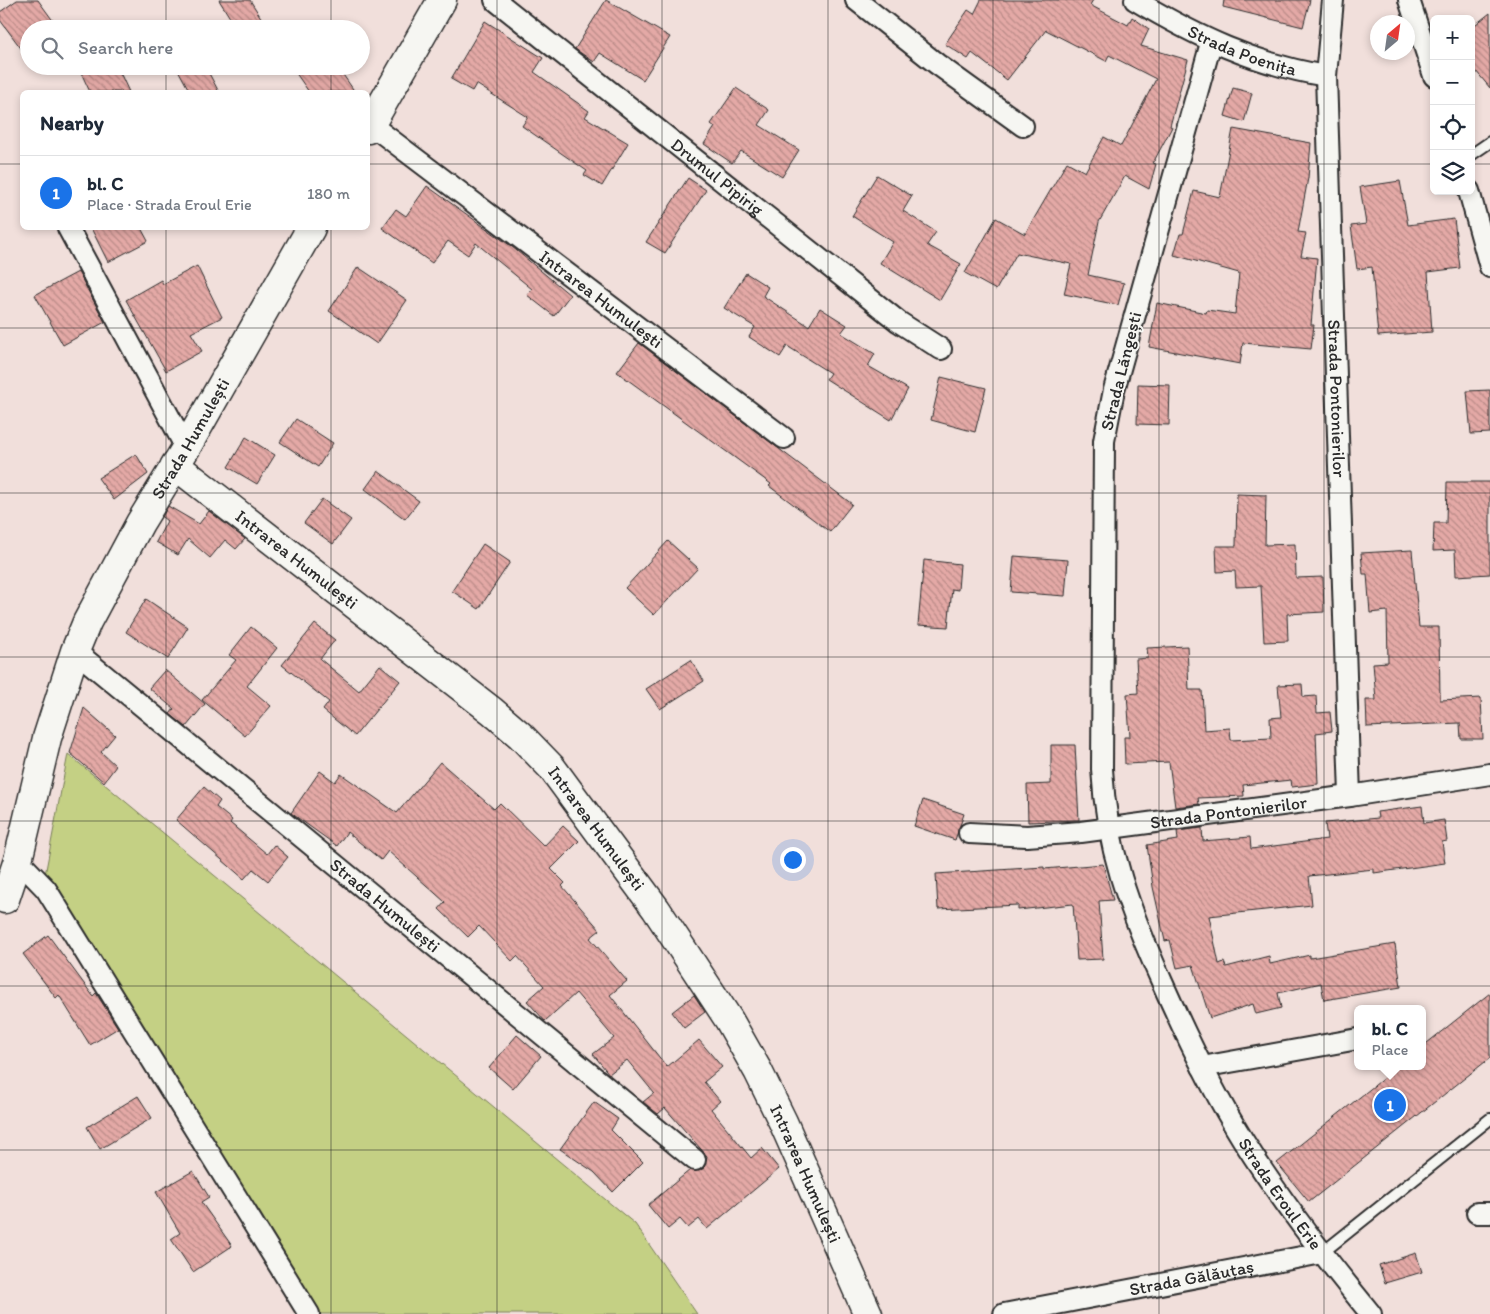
<!DOCTYPE html>
<html lang="en">
<head>
<meta charset="utf-8">
<style>
  body { margin:0; font-family:Itim,sans-serif; background:#f2f2f3; color:#1f2937 }
  .controls { position:absolute; right:15px; top:15px; display:grid; overflow:hidden; border-radius:8px; box-shadow:0 2px 8px #0003 }
  .controls button { width:45px; height:45px; display:grid; place-items:center; padding:0; border:0; border-bottom:1px solid #e0e1e3; background:#fff; color:#1f2937; font:25px sans-serif }
  .compass { position:absolute; left:1370px; top:15px; width:45px; height:45px; border-radius:50%; background:#fff; box-shadow:0 2px 8px #0003; rotate:29deg }
  .you { position:absolute; left:792px; top:859px; width:18px; height:18px; margin:-12px; border:4px solid #fff; border-radius:50%; background:#1a73e8; box-shadow:0 0 0 8px #1a73e833 }
  .badge { display:grid; place-items:center; width:32px; height:32px; border-radius:50%; background:#1a73e8; color:#fff; font-size:16px; font-weight:700 }
  .pin { position:absolute; translate:-50% -50%; border:2px solid #fff; box-shadow:0 1px 5px #0006 }
  .popup { position:absolute; left:1354px; top:1005px; width:72px; height:65px; box-sizing:border-box; display:grid; place-content:center; border-radius:8px; background:#fff; filter:drop-shadow(0 1px 4px #0005); font-size:16px; white-space:nowrap; color:#747a83 }
  .popup b { font-size:19px; color:#1f2937 }
  .popup::after { content:''; position:absolute; left:50%; top:100%; margin-left:-10px; border:10px solid transparent; border-top-color:#fff }
  .list { margin:0; padding:0; list-style:none }
  h2 { display:flex; justify-content:space-between; align-items:center; height:65px; margin:0; padding:0 20px; font-size:21px }
  h2 small { font-size:16px; font-weight:400; color:#747a83 }
  .list li { display:grid; grid-template-columns:32px 1fr auto; gap:15px; align-items:center; box-sizing:border-box; height:75px; padding:0 20px; border-top:1px solid #e0e1e3 }
  .list b { display:block; font-size:19px; white-space:nowrap }
  .list p { margin:0; font-size:16px; white-space:nowrap; color:#747a83 }
  .list em { font-size:16px; font-style:normal; color:#747a83 }
  .icon { flex:none; width:28px; height:28px; fill:none; stroke:currentColor; stroke-width:2; stroke-linecap:round; stroke-linejoin:round }
  .map { position:relative; flex:none; width:1490px; height:1314px; overflow:hidden }
  .search { position:absolute; background:#fff; box-shadow:0 2px 8px #0003; left:20px; top:20px; width:350px; height:55px; display:flex; align-items:center; gap:12px; box-sizing:border-box; padding:0 18px; border-radius:28px; color:#747a83; font-size:19px }
  .panel { position:absolute; background:#fff; box-shadow:0 2px 8px #0003; left:20px; top:90px; width:350px; height:140px; border-radius:8px }
  .map>svg:first-child { display:block }
</style>
</head>
<body>
<div class="map">
<svg width="1490" height="1314" viewBox="0 0 1490 1314">
  <defs>
    <pattern id="building-back-hatch" width="6" height="6" patternUnits="userSpaceOnUse" patternTransform="scale(1.25)"><rect width="6" height="6" fill="#e4a9a6"/><path d="M-1 5l2 2M0 0l6 6M5-1l2 2" fill="none" stroke="#b98a87"/></pattern>
  </defs>
  <rect width="100%" height="100%" fill="#f1dfdb"/>
  <filter id="ink" filterUnits="userSpaceOnUse"><feTurbulence type="fractalNoise" baseFrequency=".02" numOctaves="2"/><feDisplacementMap in="SourceGraphic" scale="10" xChannelSelector="R" yChannelSelector="G"/><feConvolveMatrix kernelMatrix="1 2 1 2 8 2 1 2 1" color-interpolation-filters="sRGB"/></filter>
  <g filter="url(#ink)">
    <path fill="#c4d084" stroke="#787e58" d="M 68,754 L 635,1224 L 697,1314 L 315,1314 L 45,875 Z"/>
    <path fill="url(#building-back-hatch)" stroke="#2b2b2b" d="M 17,0 L 38,0 L 59,29 L 29,29 L 29,59 L 0,20 L 0,12 Z
      M 219,0 L 250,0 L 268,29 L 237,29 Z
      M 606,0 L 670,37 L 643,80 L 600,53 L 594,62 L 575,49 Z
      M 981,0 L 1093,0 L 1090,5 L 1128,25 L 1132,17 L 1149,29 L 1141,46 L 1188,60 L 1170,126 L 1172,127 L 1153,163 L 1156,164 L 1149,189 L 1125,176 L 1099,222 L 1088,275 L 1124,283 L 1118,305 L 1064,294 L 1071,264 L 1017,253 L 996,290 L 965,273 L 996,218 L 1025,234 L 1067,162 L 1085,172 L 1104,137 L 1121,146 L 1156,79 L 1109,55 L 1106,61 L 1046,30 L 1007,80 L 972,53 L 968,59 L 945,44 L 968,10 L 974,14 Z
      M 1224,0 L 1310,0 L 1303,27 L 1223,7 Z
      M 1490,13 L 1490,88 L 1471,65 L 1471,28 Z
      M 485,21 L 543,58 L 534,72 L 589,111 L 585,117 L 628,143 L 602,186 L 584,175 L 587,171 L 522,126 L 528,117 L 476,84 L 472,91 L 451,79 Z
      M 78,66 L 117,66 L 129,92 L 90,92 Z
      M 176,66 L 205,66 L 219,92 L 190,92 Z
      M 291,66 L 337,66 L 355,92 L 309,92 Z
      M 736,88 L 769,110 L 759,125 L 799,150 L 782,177 L 741,151 L 732,163 L 704,144 L 715,127 L 711,124 Z
      M 1233,88 L 1252,93 L 1244,122 L 1225,116 Z
      M 1233,129 L 1311,143 L 1308,178 L 1298,232 L 1306,233 L 1301,256 L 1317,258 L 1311,325 L 1314,325 L 1311,349 L 1243,343 L 1240,364 L 1149,347 L 1157,303 L 1206,313 L 1207,310 L 1235,314 L 1239,273 L 1174,255 L 1180,234 L 1183,234 L 1194,191 L 1220,197 Z
      M 877,175 L 912,196 L 903,211 L 936,232 L 927,245 L 961,264 L 940,300 L 880,263 L 893,242 L 852,216 Z
      M 688,178 L 706,190 L 665,253 L 646,242 Z
      M 1400,181 L 1408,225 L 1454,219 L 1460,268 L 1428,272 L 1432,332 L 1378,336 L 1372,267 L 1357,269 L 1351,226 L 1366,224 L 1360,187 Z
      M 427,186 L 511,246 L 570,295 L 554,316 L 527,295 L 532,289 L 476,243 L 468,255 L 448,241 L 432,263 L 382,228 L 396,209 L 406,216 Z
      M 91,228 L 141,228 L 148,241 L 108,262 Z
      M 197,266 L 222,317 L 191,333 L 202,351 L 166,371 L 126,300 L 161,280 L 163,284 Z
      M 358,267 L 407,300 L 377,344 L 329,311 Z
      M 78,272 L 105,322 L 63,345 L 35,295 Z
      M 746,273 L 768,287 L 763,296 L 809,326 L 820,308 L 847,325 L 841,333 L 875,354 L 868,366 L 908,389 L 891,420 L 826,379 L 830,373 L 787,346 L 780,357 L 749,337 L 755,327 L 724,308 Z
      M 639,343 L 852,504 L 830,532 L 769,486 L 771,484 L 617,372 Z
      M 941,377 L 986,388 L 975,432 L 931,420 Z
      M 1138,384 L 1170,385 L 1169,425 L 1137,424 Z
      M 1490,390 L 1490,433 L 1471,434 L 1467,391 Z
      M 296,419 L 333,443 L 318,467 L 280,442 Z
      M 246,437 L 275,455 L 257,484 L 228,467 Z
      M 136,454 L 148,474 L 114,500 L 98,478 Z
      M 378,471 L 419,501 L 405,519 L 365,489 Z
      M 1447,482 L 1490,482 L 1490,574 L 1456,576 L 1455,550 L 1433,551 L 1434,523 L 1446,523 Z
      M 1237,494 L 1266,495 L 1265,545 L 1295,544 L 1296,578 L 1323,577 L 1324,612 L 1287,614 L 1288,641 L 1264,642 L 1261,586 L 1236,587 L 1235,571 L 1217,572 L 1216,546 L 1236,546 Z
      M 322,499 L 351,520 L 333,544 L 304,523 Z
      M 168,506 L 199,524 L 209,511 L 245,539 L 236,549 L 225,540 L 210,558 L 188,539 L 178,555 L 156,542 L 167,521 L 162,517 Z
      M 668,541 L 698,568 L 654,615 L 625,588 Z
      M 483,544 L 510,562 L 479,609 L 452,591 Z
      M 1412,550 L 1419,627 L 1439,627 L 1440,700 L 1481,698 L 1483,739 L 1461,739 L 1460,723 L 1367,727 L 1366,700 L 1376,700 L 1373,663 L 1388,662 L 1387,611 L 1370,613 L 1367,574 L 1363,574 L 1361,553 Z
      M 1014,556 L 1068,560 L 1065,596 L 1011,592 Z
      M 924,560 L 960,564 L 958,590 L 952,589 L 948,627 L 918,625 Z
      M 146,599 L 188,627 L 168,659 L 126,632 Z
      M 315,624 L 335,640 L 320,659 L 359,691 L 380,665 L 400,681 L 355,736 L 323,710 L 329,702 L 282,665 Z
      M 251,627 L 277,648 L 247,686 L 271,706 L 245,736 L 202,700 L 236,660 L 229,655 Z
      M 1187,646 L 1189,690 L 1202,690 L 1204,730 L 1230,728 L 1231,740 L 1271,738 L 1270,718 L 1281,717 L 1278,685 L 1302,684 L 1303,697 L 1316,696 L 1317,713 L 1330,712 L 1332,731 L 1316,733 L 1318,784 L 1292,787 L 1291,780 L 1243,785 L 1244,796 L 1198,798 L 1199,804 L 1175,807 L 1169,762 L 1125,764 L 1124,737 L 1130,737 L 1127,694 L 1138,693 L 1136,659 L 1148,658 L 1147,648 Z
      M 691,660 L 704,681 L 660,709 L 646,689 Z
      M 165,670 L 205,704 L 186,727 L 170,714 L 174,709 L 149,688 Z
      M 84,708 L 115,735 L 101,752 L 116,766 L 104,782 L 70,753 Z
      M 1051,745 L 1075,745 L 1079,820 L 1028,822 L 1027,785 L 1051,784 Z
      M 440,762 L 494,809 L 500,803 L 544,846 L 563,826 L 579,841 L 551,869 L 565,883 L 562,886 L 600,930 L 590,938 L 627,981 L 610,995 L 667,1067 L 699,1040 L 722,1067 L 704,1082 L 720,1101 L 711,1109 L 751,1158 L 762,1148 L 779,1169 L 707,1229 L 699,1219 L 688,1228 L 680,1219 L 668,1229 L 648,1205 L 690,1170 L 699,1171 L 704,1168 L 707,1156 L 665,1108 L 658,1114 L 643,1102 L 654,1093 L 627,1060 L 609,1074 L 593,1054 L 614,1038 L 576,993 L 545,1021 L 527,1001 L 544,986 L 517,956 L 512,961 L 479,926 L 468,937 L 439,909 L 445,902 L 388,851 L 381,860 L 347,832 L 337,846 L 291,813 L 320,771 L 335,782 L 341,774 L 397,813 Z
      M 204,787 L 220,801 L 216,807 L 232,820 L 230,823 L 267,854 L 274,845 L 288,857 L 268,881 L 253,869 L 244,879 L 176,820 Z
      M 923,800 L 964,814 L 955,840 L 914,826 Z
      M 1422,806 L 1424,823 L 1444,820 L 1447,841 L 1442,842 L 1445,863 L 1374,873 L 1374,869 L 1309,876 L 1312,905 L 1209,916 L 1219,964 L 1224,962 L 1226,967 L 1269,956 L 1270,964 L 1310,955 L 1310,958 L 1395,944 L 1401,987 L 1324,1000 L 1321,983 L 1278,993 L 1281,1008 L 1256,1014 L 1253,1004 L 1210,1018 L 1193,965 L 1177,968 L 1170,940 L 1165,941 L 1153,887 L 1147,845 L 1178,840 L 1177,831 L 1202,828 L 1203,841 L 1250,837 L 1251,849 L 1327,839 L 1325,823 L 1378,818 L 1377,812 Z
      M 1103,864 L 1113,900 L 1099,901 L 1103,959 L 1077,960 L 1073,904 L 1018,910 L 1018,905 L 938,909 L 936,874 L 1044,867 L 1044,869 Z
      M 48,935 L 93,996 L 96,993 L 118,1028 L 90,1045 L 59,995 L 56,998 L 23,954 Z
      M 1490,993 L 1490,1058 L 1309,1202 L 1277,1163 L 1399,1066 L 1422,1066 L 1422,1047 Z
      M 694,995 L 705,1012 L 684,1028 L 672,1012 Z
      M 517,1035 L 541,1056 L 513,1089 L 489,1068 Z
      M 138,1096 L 152,1118 L 100,1149 L 87,1127 Z
      M 594,1102 L 618,1119 L 611,1130 L 643,1162 L 613,1192 L 594,1172 L 560,1149 Z
      M 193,1171 L 209,1197 L 201,1202 L 232,1246 L 193,1272 L 171,1239 L 180,1233 L 156,1192 Z
      M 1416,1253 L 1422,1272 L 1385,1283 L 1379,1265 Z"/>
    <g fill="none" stroke-linecap="round" stroke-linejoin="round">
      <defs>
        <path id="lane" d="M 1471,155 L 1490,142
          M 1322,1253 L 1490,1119"/>
        <g id="street">
          <path id="s1" d="M 495,0 L 899,322 L 941,349"/>
          <path d="M 856,0 L 937,64 L 1023,126"/>
          <path id="s2" d="M 1135,0 C 1197,37 1254,64 1326,76"/>
          <path id="s3" d="M 1333,0 L 1326,76 L 1350,796"/>
          <path d="M 1409,0 L 1434,76"/>
          <path id="s4" d="M 1211,43 L 1114,390 L 1104,441 L 1102,769 C 1106,848 1130,911 1162,982 C 1186,1036 1212,1090 1243,1140 C 1281,1201 1325,1258 1371,1314"/>
          <path id="s5" d="M 370,124 L 784,438"/>
          <path d="M 1469,191 L 1490,267"/>
          <path d="M 68,228 L 186,448"/>
          <path id="s6" d="M 75,651 L 695,1160"/>
          <path id="s7" d="M 969,833 L 1027,836 L 1081,832 L 1350,796 L 1490,774"/>
          <path d="M 18,860 L 46,889 L 309,1314"/>
          <path d="M 1202,1067 L 1358,1039"/>
          <path d="M 1477,1213 L 1490,1213"/>
          <path id="s8" d="M 1004,1314 L 1322,1253"/>
        </g>
        <g id="secondary">
          <path d="M 368,129 L 442,0"/>
          <path id="s9" d="M 175,465 L 492,711 L 521,736 L 552,768 L 577,802 L 656,909 L 729,1020 L 758,1071 L 783,1122 L 868,1314"/>
          <path id="s10" d="M 5,899 L 18,860 L 47,738 L 75,651 L 87,622 L 140,523 L 186,448 L 311,228"/>
        </g>
      </defs>
      <use href="#lane" stroke="#2b2b2b" stroke-width="14"/>
      <use href="#street" stroke="#2b2b2b" stroke-width="24"/>
      <use href="#secondary" stroke="#2b2b2b" stroke-width="31"/>
      <use href="#lane" stroke="#f6f6f2" stroke-width="10"/>
      <use href="#street" stroke="#f6f6f2" stroke-width="20"/>
      <use href="#secondary" stroke="#f6f6f2" stroke-width="28"/>
    </g>
  </g>
  <path fill="none" stroke="#2b2b2b" stroke-width="1" stroke-opacity="0.55" d="M 166,0 L 166,29M 331,0 L 331,29M 497,0 L 497,1314M 662,0 L 662,1314M 828,0 L 828,1314M 993,0 L 993,1314M 1159,0 L 1159,1314M 1324,0 L 1324,1314M 166,66 L 166,92M 331,66 L 331,92M 0,164 L 22,164M 368,164 L 1434,164M 1471,164 L 1490,164M 166,228 L 166,1314M 331,228 L 331,1314M 0,328 L 1490,328M 0,493 L 1490,493M 0,657 L 1490,657M 0,821 L 1490,821M 0,986 L 1490,986M 0,1150 L 1490,1150"/>
  <g text-anchor="middle" dominant-baseline="central" stroke-width="4" stroke-linejoin="round" paint-order="stroke">
    <g font-size="18" fill="#2b2b2b" stroke="#f6f6f2">
      <text stroke="none"><textPath href="#s2" startOffset="119">Strada Poenița</textPath></text>
      <text stroke="none"><textPath href="#s1" startOffset="284">Drumul Pipirig</textPath></text>
      <text stroke="none"><textPath href="#s5" startOffset="290">Intrarea Humulești</textPath></text>
      <text transform="translate(1121 371) rotate(-76)">Strada Lăngești</text>
      <text stroke="none"><textPath href="#s3" startOffset="399">Strada Pontonierilor</textPath></text>
      <text stroke="none"><textPath href="#s10" startOffset="500">Strada Humulești</textPath></text>
      <text stroke="none"><textPath href="#s9" startOffset="154">Intrarea Humulești</textPath></text>
      <text stroke="none"><textPath href="#s7" startOffset="261">Strada Pontonierilor</textPath></text>
      <text stroke="none"><textPath href="#s9" startOffset="559">Intrarea Humulești</textPath></text>
      <text stroke="none"><textPath href="#s6" startOffset="401">Strada Humulești</textPath></text>
      <text stroke="none"><textPath href="#s9" startOffset="964">Intrarea Humulești</textPath></text>
      <text stroke="none"><textPath href="#s4" startOffset="1206">Strada Eroul Erie</textPath></text>
      <text stroke="none"><textPath href="#s8" startOffset="191">Strada Gălăuțaș</textPath></text>
    </g>
  </g>
</svg>
<div class="controls">
<button>+</button>
<button>−</button>
<button><svg class="icon" aria-label="locate" viewBox="0 0 24 24"><circle cx="12" cy="12" r="6"/><path d="M12 2v4M12 18v4M2 12h4M18 12h4"/></svg></button>
<button><svg class="icon" aria-label="layers" viewBox="0 0 24 24"><path d="M12 4l9 5-9 5-9-5zM3 14l9 5 9-5"/></svg></button>
</div>
<svg class="compass" viewBox="-18 -18 36 36"><path d="M0-13l5 13h-10z" fill="#e53935"/><path d="M0 13l5-13h-10z" fill="#747a83"/></svg>
<div class="you"></div>
<div class="pin badge" style="left:1390px;top:1105px">1</div>
<div class="popup"><b>bl. C</b>Place</div>
<div class="search"><svg class="icon" aria-label="search" viewBox="0 0 24 24"><circle cx="10" cy="10" r="6"/><path d="M15 15l6 6"/></svg>Search here</div>
<section class="panel">
<h2>Nearby<small></small></h2>
<ul class="list">
<li><span class="badge">1</span><div><b>bl. C</b><p>Place · Strada Eroul Erie</p></div><em>180 m</em></li>
</ul>
</section>
</div>
</body>
</html>
